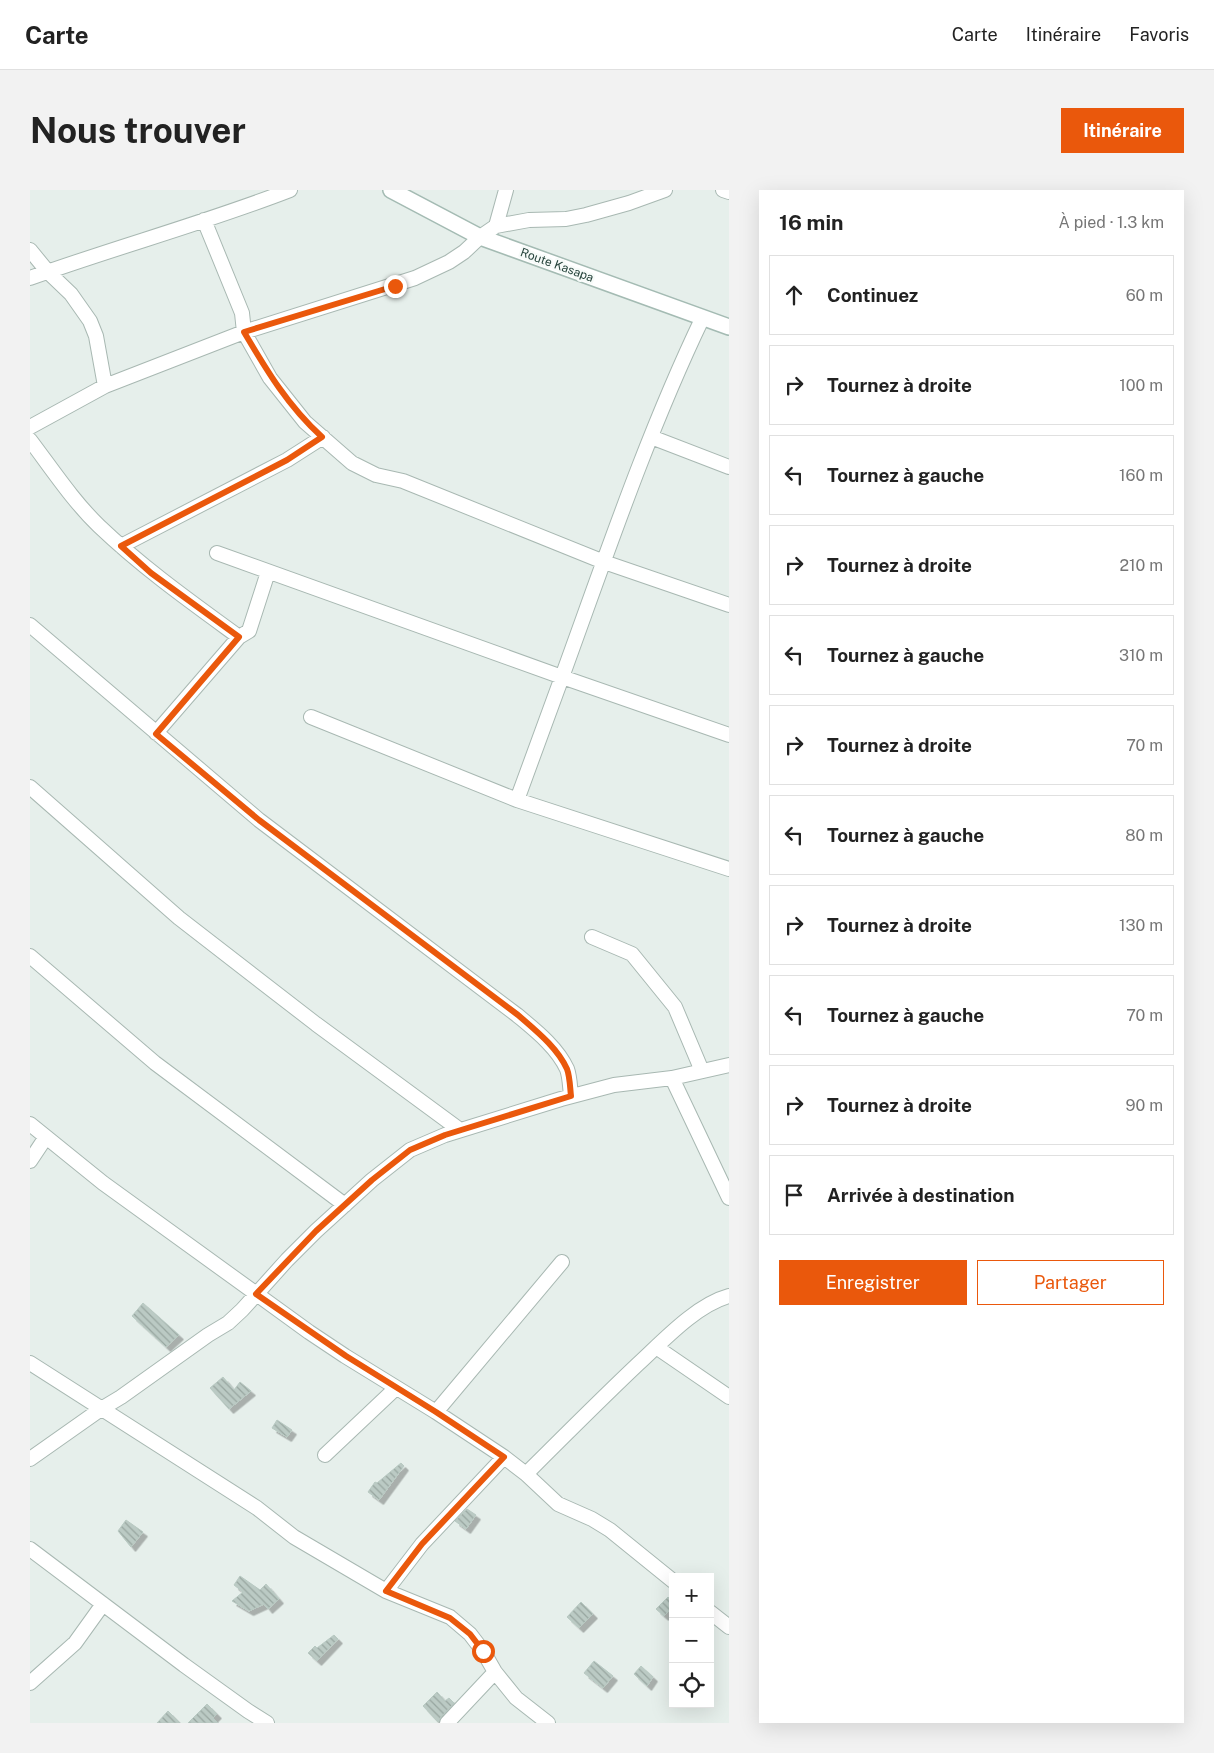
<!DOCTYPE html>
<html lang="fr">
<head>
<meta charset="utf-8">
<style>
  body { margin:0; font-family:"Public Sans",sans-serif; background:#f2f2f2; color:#222 }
  .controls { position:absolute; right:15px; bottom:15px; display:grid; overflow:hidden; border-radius:0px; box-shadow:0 5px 20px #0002 }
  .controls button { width:45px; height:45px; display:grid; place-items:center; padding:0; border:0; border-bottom:1px solid #e0e0e0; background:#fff; color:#222; font:25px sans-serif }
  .stop { position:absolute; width:15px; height:15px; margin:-11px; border:4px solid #ea580c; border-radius:50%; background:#fff }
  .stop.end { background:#ea580c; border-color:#fff; box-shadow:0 1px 5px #0008 }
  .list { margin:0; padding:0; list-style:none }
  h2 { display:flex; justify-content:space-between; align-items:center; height:65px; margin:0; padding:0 20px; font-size:21px }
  h2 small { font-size:16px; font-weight:400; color:#767676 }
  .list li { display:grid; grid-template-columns:32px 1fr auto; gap:15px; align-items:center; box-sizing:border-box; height:80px; margin:0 10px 10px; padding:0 10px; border:1px solid #e0e0e0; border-radius:0px }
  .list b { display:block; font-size:19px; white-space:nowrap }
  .list em { font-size:16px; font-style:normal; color:#767676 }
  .actions { display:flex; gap:10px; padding:15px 20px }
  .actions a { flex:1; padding:11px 0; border:1px solid #ea580c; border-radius:0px; text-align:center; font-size:18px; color:#ea580c }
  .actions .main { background:#ea580c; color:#fff }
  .icon { flex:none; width:28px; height:28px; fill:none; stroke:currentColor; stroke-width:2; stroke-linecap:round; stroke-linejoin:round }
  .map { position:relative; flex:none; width:699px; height:1533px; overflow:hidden; border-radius:0px }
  header { display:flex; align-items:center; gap:30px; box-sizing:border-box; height:70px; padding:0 25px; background:#fff; border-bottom:1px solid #e0e0e0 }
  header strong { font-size:24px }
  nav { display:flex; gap:28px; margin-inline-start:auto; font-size:18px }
  .intro { display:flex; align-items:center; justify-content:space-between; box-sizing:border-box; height:120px; padding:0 30px }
  h1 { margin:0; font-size:35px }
  .button { padding:12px 22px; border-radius:0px; background:#ea580c; color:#fff; font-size:18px; font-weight:700 }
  main { display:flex; gap:30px; padding:0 30px }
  aside { flex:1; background:#fff; border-radius:0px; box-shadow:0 5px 20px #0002 }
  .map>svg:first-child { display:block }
</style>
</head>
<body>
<header>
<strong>Carte</strong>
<nav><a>Carte</a><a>Itinéraire</a><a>Favoris</a></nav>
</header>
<div class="intro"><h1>Nous trouver</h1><a class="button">Itinéraire</a></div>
<main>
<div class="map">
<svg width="699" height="1533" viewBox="0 0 699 1533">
  <defs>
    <pattern id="building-back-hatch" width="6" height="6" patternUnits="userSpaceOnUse" patternTransform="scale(1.25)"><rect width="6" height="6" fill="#bbcac4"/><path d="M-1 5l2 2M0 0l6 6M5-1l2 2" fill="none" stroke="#98a6a0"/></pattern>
    <filter id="shadow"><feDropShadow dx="4.5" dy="4.5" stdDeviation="0" flood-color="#0004"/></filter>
  </defs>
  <rect width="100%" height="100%" fill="#e6efeb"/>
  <path fill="url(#building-back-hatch)" stroke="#b8c9c2" filter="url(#shadow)" d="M 113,1113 L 149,1145 L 136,1157 L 102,1126 Z
    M 193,1187 L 204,1200 L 210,1192 L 221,1201 L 199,1219 L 180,1198 Z
    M 247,1230 L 262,1240 L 257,1247 L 242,1238 Z
    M 371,1273 L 374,1276 L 349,1310 L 338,1302 L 345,1292 L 347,1293 Z
    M 437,1319 L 446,1325 L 436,1339 L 425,1331 Z
    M 96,1330 L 113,1342 L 101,1357 L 88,1341 Z
    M 210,1386 L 230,1400 L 236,1394 L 249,1409 L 238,1419 L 234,1414 L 219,1421 L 202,1411 L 213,1402 L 204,1395 Z
    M 638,1407 L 643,1412 L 643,1417 L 634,1426 L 626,1419 Z
    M 551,1412 L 563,1424 L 549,1438 L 537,1427 Z
    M 304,1445 L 308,1449 L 287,1471 L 278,1463 L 285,1456 L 287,1458 Z
    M 564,1471 L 583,1486 L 573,1498 L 554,1483 Z
    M 611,1476 L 623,1487 L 617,1496 L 604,1484 Z
    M 407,1502 L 415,1511 L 419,1508 L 424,1513 L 411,1527 L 408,1532 L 393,1516 Z
    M 177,1514 L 187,1524 L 183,1528 L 188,1533 L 158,1533 Z
    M 138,1521 L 150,1533 L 127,1533 Z"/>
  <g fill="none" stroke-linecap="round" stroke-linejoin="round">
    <defs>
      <path id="street" d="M 693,0 L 699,2
        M 174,30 L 212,123 L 214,142 L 240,188 L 275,232 L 322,273 L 346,285 L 373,291 L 574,372 L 699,415
        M 466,36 L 499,30 L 536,29 L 556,25 L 599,13 L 635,0
        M 0,60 L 18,82 L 41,104 L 60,131 L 66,146 L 75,196
        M 0,88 C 86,57 175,33 260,0
        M 672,129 C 617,244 576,366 532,487 L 699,545
        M 0,237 L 75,196 L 214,142 L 385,88 L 419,72 L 434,62 L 450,47 L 466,36 L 476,0
        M 621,247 L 699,277
        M 0,250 C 22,279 43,311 69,336 C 113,378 161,412 209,447
        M 91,356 L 257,270 L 293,247
        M 187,363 L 532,487 L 487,610
        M 0,435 L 229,630 L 487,825 C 505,840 527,857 537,879 C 540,887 540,898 541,906
        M 281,527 L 487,610 L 699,679
        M 126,543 L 209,447 L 219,441 L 238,382
        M 0,597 L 149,728 L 286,834 L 430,940
        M 562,747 L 602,764 L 645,817 L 672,881
        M 0,766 L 125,873 L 315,1015
        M 642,888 L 699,1008
        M 0,934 L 73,993 L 279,1142 L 315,1166 L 406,1222 L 474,1267 L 496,1284 L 528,1314 L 562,1329 L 580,1340 L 643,1391
        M 0,971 L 16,947
        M 626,1157 L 699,1207
        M 0,1173 L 227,1318 L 264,1347 L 356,1401 L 420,1427 L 440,1444 L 453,1461 L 465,1482 L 486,1508 L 518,1533
        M 406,1222 L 532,1072
        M 295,1265 L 366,1198
        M 0,1269 L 71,1219 L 91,1207 L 178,1145 L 198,1133 L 212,1120 L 257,1070 L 286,1041 L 342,990 L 380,960 L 415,945 L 531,909 L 584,895 L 642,888 L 699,875
        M 496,1284 C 533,1247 570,1210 608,1174 C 633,1151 666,1115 699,1106
        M 0,1359 L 154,1475 L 218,1521 L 237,1533
        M 356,1401 L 392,1354 L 474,1267
        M 680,1422 L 699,1437
        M 0,1493 L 45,1453 L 73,1414
        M 417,1533 L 465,1482"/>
      <path id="secondary" d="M 361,0 L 450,47 L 699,137"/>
    </defs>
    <use href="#street" stroke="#a8b8b2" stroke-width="16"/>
    <use href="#secondary" stroke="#a4bbb3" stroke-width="18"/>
    <use href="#street" stroke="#fff" stroke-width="14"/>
    <use href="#secondary" stroke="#fff" stroke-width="15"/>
  </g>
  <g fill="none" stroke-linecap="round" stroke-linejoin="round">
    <path stroke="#ea580c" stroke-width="6" d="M 365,96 L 214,142 C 237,181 258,216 292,247 L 257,270 L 91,356 L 121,383 L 209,447 L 126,544 L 229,630 L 488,825 C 505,840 527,857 537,879 C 540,887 540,898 541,906 L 415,945 L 380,960 L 342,990 L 286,1041 L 226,1104 L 316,1166 L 406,1222 L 474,1267 L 392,1354 L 356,1401 L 420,1428 L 440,1444 L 453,1461"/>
  </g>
  <g text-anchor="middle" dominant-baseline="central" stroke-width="4.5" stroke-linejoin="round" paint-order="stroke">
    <g font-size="12" fill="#24423a" stroke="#f7fbf9">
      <text transform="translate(527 75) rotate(20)">Route Kasapa</text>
    </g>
  </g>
</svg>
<div class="controls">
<button>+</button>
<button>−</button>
<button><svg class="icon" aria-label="locate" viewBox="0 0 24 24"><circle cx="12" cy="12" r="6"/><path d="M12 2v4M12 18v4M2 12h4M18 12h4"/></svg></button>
</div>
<div class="stop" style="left:453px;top:1461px"></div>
<div class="stop end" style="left:365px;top:96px"></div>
</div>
<aside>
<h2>16 min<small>À pied · 1.3 km</small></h2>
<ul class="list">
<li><svg class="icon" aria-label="ahead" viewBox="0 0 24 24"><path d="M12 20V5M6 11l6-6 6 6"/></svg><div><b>Continuez</b></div><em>60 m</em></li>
<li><svg class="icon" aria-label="right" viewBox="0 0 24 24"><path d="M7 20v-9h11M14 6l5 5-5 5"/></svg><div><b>Tournez à droite</b></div><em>100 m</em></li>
<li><svg class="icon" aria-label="left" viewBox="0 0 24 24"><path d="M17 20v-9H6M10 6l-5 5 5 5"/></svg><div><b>Tournez à gauche</b></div><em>160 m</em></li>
<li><svg class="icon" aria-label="right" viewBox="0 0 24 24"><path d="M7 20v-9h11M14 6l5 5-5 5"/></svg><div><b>Tournez à droite</b></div><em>210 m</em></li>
<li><svg class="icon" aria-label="left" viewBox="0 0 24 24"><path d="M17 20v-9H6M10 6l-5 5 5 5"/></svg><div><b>Tournez à gauche</b></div><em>310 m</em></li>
<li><svg class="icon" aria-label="right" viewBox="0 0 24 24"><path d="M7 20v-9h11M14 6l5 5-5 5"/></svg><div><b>Tournez à droite</b></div><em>70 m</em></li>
<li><svg class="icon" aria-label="left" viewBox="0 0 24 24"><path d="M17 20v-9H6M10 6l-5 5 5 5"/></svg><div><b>Tournez à gauche</b></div><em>80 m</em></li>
<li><svg class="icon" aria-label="right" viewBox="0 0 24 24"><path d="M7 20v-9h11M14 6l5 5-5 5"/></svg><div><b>Tournez à droite</b></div><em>130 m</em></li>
<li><svg class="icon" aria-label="left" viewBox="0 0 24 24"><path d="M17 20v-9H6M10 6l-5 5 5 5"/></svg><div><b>Tournez à gauche</b></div><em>70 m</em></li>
<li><svg class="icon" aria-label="right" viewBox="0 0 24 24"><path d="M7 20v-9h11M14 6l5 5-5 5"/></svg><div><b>Tournez à droite</b></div><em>90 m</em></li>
<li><svg class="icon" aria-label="arrive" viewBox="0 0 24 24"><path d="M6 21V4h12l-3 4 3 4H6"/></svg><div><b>Arrivée à destination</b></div></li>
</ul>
<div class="actions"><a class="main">Enregistrer</a><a>Partager</a></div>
</aside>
</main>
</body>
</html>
